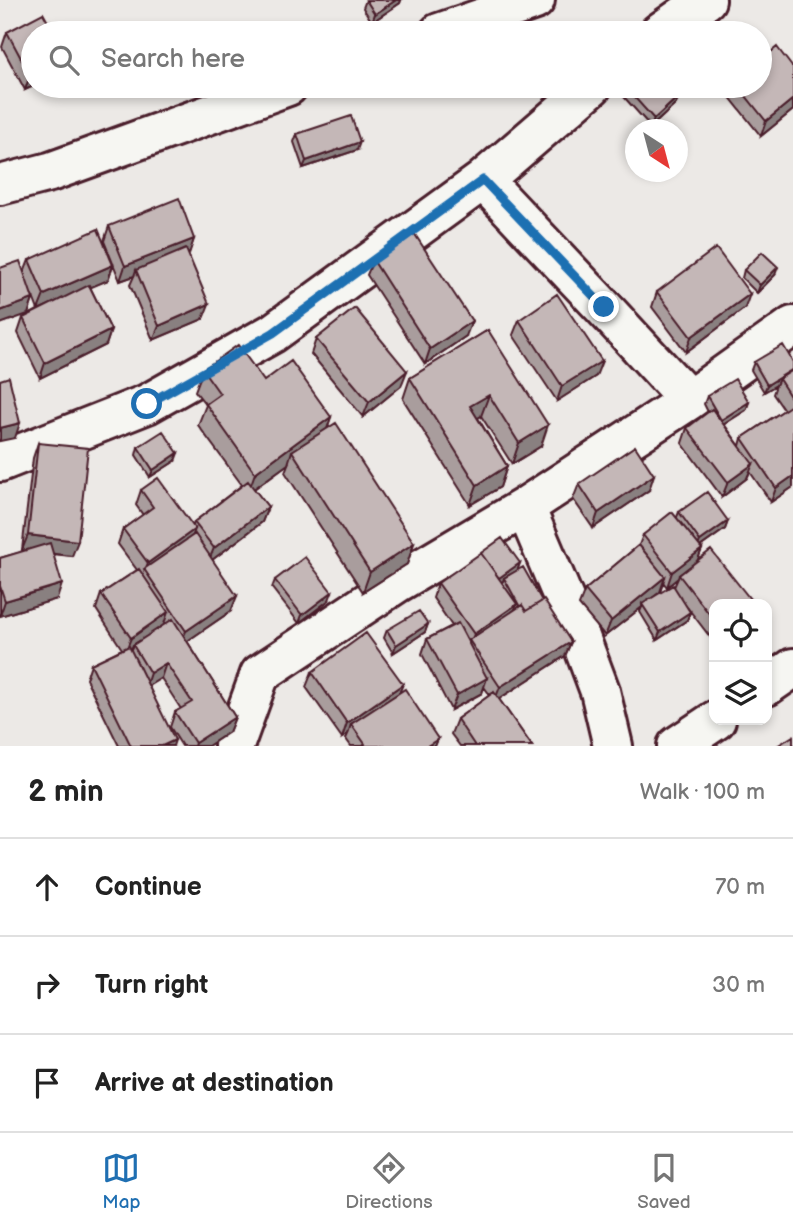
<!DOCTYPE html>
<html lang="en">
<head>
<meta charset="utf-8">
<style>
  body { margin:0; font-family:"Balsamiq Sans",sans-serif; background:#f6f6f6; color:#222 }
  .controls { position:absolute; right:21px; bottom:21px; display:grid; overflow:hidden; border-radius:14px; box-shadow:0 4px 10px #0003 }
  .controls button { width:63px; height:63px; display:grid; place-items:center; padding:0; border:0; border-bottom:2px solid #e0e0e0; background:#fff; color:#222; font:35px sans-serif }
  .compass { position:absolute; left:625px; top:119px; width:63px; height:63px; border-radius:50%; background:#fff; box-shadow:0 4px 10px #0003; rotate:144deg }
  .stop { position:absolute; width:21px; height:21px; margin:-16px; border:5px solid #1f6fb2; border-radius:50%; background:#fff }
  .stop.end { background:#1f6fb2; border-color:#fff; box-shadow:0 2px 7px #0008 }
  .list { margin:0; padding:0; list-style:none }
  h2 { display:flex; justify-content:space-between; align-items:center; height:91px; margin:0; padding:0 28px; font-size:30px }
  h2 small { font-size:23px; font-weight:400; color:#767676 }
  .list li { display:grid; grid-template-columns:46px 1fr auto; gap:21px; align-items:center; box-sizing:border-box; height:98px; padding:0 28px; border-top:2px solid #e0e0e0 }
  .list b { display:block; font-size:26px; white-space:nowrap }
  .list em { font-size:23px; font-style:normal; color:#767676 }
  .icon { flex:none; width:38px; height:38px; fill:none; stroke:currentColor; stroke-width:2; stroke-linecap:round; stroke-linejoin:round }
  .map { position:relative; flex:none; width:793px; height:746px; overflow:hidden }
  .search { position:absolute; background:#fff; box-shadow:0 4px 10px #0003; left:21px; right:21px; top:21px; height:77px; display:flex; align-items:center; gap:18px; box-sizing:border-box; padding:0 24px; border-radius:38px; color:#767676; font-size:26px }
  .sheet { height:385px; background:#fff }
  nav { display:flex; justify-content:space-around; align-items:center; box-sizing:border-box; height:98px; border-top:2px solid #e0e0e0; background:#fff; font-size:19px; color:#767676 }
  nav a { display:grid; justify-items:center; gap:4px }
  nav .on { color:#1f6fb2 }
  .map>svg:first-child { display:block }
</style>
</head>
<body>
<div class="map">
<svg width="793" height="746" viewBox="0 0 793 746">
  <rect width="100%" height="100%" fill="#ece9e6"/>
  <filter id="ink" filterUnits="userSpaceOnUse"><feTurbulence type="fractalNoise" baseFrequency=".0143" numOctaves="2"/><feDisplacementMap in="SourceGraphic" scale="14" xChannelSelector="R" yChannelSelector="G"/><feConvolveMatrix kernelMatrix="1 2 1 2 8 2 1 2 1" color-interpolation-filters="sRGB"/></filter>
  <g filter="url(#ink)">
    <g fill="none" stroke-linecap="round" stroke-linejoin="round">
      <defs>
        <path id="minor" d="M 439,33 L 535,0
          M 659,33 L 706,0
          M 483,180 L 603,307 L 689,400
          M 0,185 L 50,172 L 288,86
          M 0,462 L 147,404 L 273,333 L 483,180 L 592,86
          M 525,507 L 578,632 L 600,691 L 613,746
          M 767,686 L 793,668
          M 234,746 L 260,674 L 397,583 L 525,507 L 689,400 L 793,326
          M 677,746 L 716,720"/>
      </defs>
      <use href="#minor" stroke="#4a1f2b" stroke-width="44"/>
      <use href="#minor" stroke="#f6f6f2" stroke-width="38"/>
    </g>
    <path fill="#a99d9d" stroke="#4a1f2b" stroke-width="2" fill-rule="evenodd" d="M 366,0 L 401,0 L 400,3 L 372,22 L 363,8 Z
      M 7,32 L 33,33 L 34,86 L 25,90 L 2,47 Z
      M 793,68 L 793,110 L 761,136 L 729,96 L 733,86 L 760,86 Z
      M 627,89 L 679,96 L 676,104 L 651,127 L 624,97 Z
      M 297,134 L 357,150 L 303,168 L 294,142 Z
      M 109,226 L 194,239 L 188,255 L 203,319 L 153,340 L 130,285 L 134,276 L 120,281 L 104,241 Z
      M 29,260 L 113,265 L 108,280 L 90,287 L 111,330 L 106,345 L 40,378 L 18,333 L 23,318 L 38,310 L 33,297 L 33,299 L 28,314 L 24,273 Z
      M 373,260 L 466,336 L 425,364 L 367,275 Z
      M 744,270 L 775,275 L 757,293 L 742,278 Z
      M 657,292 L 745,308 L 686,352 L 652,307 Z
      M 519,320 L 596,376 L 557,401 L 513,335 Z
      M 488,330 L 541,446 L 512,464 L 481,416 L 478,418 L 507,466 L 500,487 L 470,505 L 403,399 L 410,378 Z
      M 316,339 L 401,386 L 363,417 L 311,354 Z
      M 754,362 L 793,362 L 793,487 L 771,502 L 750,472 L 747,478 L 722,497 L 682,443 L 687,428 L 708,412 L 704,404 L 707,396 L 749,402 L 746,410 L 724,424 L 740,446 L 742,438 L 784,410 L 773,394 L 776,385 L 764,392 L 751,370 Z
      M 203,370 L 264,381 L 331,417 L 327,428 L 414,543 L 407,564 L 363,592 L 285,472 L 288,464 L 254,489 L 268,507 L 262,522 L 212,560 L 231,611 L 187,641 L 235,717 L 229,732 L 208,746 L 182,746 L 170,727 L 175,712 L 181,709 L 161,678 L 148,685 L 173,746 L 119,746 L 86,679 L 91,664 L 122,649 L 96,609 L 101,594 L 137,570 L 118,544 L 123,529 L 143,515 L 136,505 L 141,490 L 193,526 L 194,522 L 242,485 L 198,425 L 206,405 L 195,391 Z
      M 38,443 L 72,556 L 53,554 L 57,599 L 0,616 L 0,558 L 25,551 L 22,550 L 33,458 Z
      M 138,447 L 175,461 L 150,477 L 136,455 Z
      M 579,484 L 649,490 L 593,528 L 573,499 Z
      M 679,512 L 728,521 L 725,529 L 700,547 L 702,549 L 697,561 L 714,604 L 714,642 L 687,607 L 690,612 L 687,620 L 657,640 L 640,612 L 642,607 L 605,636 L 579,605 L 585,590 L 639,545 L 643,535 L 677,517 ZM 678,578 L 674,587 L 651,599 L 660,592 L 663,582 L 667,587 Z
      M 520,563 L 517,571 L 542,601 L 571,642 L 565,656 L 499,699 L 532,746 L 460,746 L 451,734 L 457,719 L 490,695 L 484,687 L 482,693 L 451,710 L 422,654 L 427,639 L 452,626 L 433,598 L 438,583 Z
      M 275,580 L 329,600 L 299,623 L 272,588 Z
      M 428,624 L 425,632 L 393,653 L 384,638 L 387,630 Z
      M 312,672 L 399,693 L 438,739 L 435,746 L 351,746 L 346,739 L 348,734 L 342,738 L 306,687 Z"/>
    <path fill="#898080" stroke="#4a1f2b" stroke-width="2" d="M 396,0 L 401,0 L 400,3 L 372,22 L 375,14 Z
      M 33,74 L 33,86 L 25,90 L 30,75 Z
      M 679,96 L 676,104 L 651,127 L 654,119 Z
      M 793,99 L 793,110 L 761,136 L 766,121 Z
      M 360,142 L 357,150 L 303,168 L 306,161 Z
      M 194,239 L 189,254 L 138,274 L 136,270 L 134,276 L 120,281 L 125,266 Z
      M 113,265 L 108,280 L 38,310 L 44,295 Z
      M 778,267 L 775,275 L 757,293 L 760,285 Z
      M 750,294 L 745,308 L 686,352 L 691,337 Z
      M 33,299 L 28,314 L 0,324 L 0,311 Z
      M 209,304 L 203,319 L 153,340 L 159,326 Z
      M 472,321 L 466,336 L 425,364 L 430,349 Z
      M 111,330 L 106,345 L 40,378 L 45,363 Z
      M 602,361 L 596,376 L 557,401 L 562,386 Z
      M 793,369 L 779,379 L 776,385 L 764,392 L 767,385 Z
      M 407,371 L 401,386 L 363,417 L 369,402 Z
      M 489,395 L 481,416 L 463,427 L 470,406 Z
      M 749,402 L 746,410 L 718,428 L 721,420 Z
      M 331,417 L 324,438 L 292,451 L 288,464 L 248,493 L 255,473 Z
      M 20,423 L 15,438 L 0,441 L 0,428 Z
      M 548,425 L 541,446 L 512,464 L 519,443 Z
      M 178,453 L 175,461 L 150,477 L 153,470 Z
      M 753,464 L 747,478 L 722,497 L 728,482 Z
      M 507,466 L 500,487 L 470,505 L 477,485 Z
      M 654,475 L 649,490 L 593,528 L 598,513 Z
      M 793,476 L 793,487 L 771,502 L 776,488 Z
      M 268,507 L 262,522 L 208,563 L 214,548 Z
      M 728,521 L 725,529 L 697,549 L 700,541 Z
      M 195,529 L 190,544 L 145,570 L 148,563 Z
      M 28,535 L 78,541 L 72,556 L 22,550 Z
      M 414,543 L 407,564 L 363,592 L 370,572 Z
      M 702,549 L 696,564 L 679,575 L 678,578 L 667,587 L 672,572 Z
      M 520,563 L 517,571 L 504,578 L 503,581 L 495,586 L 498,578 Z
      M 665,577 L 660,592 L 643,605 L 642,604 L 642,607 L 605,636 L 611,621 Z
      M 62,584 L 57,599 L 0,616 L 5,601 Z
      M 332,592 L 329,600 L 299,623 L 302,615 Z
      M 237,596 L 231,611 L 180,646 L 186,631 Z
      M 517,604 L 511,619 L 471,642 L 474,634 Z
      M 168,612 L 163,627 L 133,645 L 131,649 L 125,653 L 131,638 Z
      M 690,612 L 687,620 L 657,640 L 660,632 Z
      M 428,624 L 425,632 L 393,653 L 396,645 Z
      M 571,642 L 565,656 L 494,702 L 500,687 Z
      M 166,663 L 161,678 L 145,688 L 150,673 Z
      M 487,678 L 482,693 L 451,710 L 457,695 Z
      M 403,684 L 397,698 L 351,724 L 348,734 L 342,738 L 347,723 Z
      M 235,717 L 229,732 L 208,746 L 194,746 L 195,743 Z
      M 438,739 L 435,746 L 427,746 Z
      M 175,740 L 173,746 L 162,746 Z"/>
    <path fill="#c4b7b7" stroke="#4a1f2b" stroke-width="2" d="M 366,0 L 396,0 L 375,14 Z
      M 43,13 L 54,33 L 33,33 L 33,74 L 30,75 L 7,32 Z
      M 777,47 L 793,68 L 793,99 L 766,121 L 738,86 L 760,86 L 760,61 Z
      M 631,86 L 669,86 L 679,96 L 654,119 L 627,89 Z
      M 351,116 L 360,142 L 306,161 L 297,134 Z
      M 179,198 L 194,239 L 125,266 L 109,226 Z
      M 98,229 L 113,265 L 44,295 L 29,260 Z
      M 414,233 L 472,321 L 430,349 L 373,260 Z
      M 716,248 L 750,294 L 691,337 L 657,292 Z
      M 186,249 L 209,304 L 159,326 L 136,270 Z
      M 762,252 L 778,267 L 760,285 L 744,270 Z
      M 20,261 L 33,299 L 0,311 L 0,268 Z
      M 89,285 L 111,330 L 45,363 L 23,318 Z
      M 557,294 L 602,361 L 562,386 L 519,320 Z
      M 355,308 L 407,371 L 369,402 L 316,339 Z
      M 488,330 L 548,425 L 519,443 L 489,395 L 470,406 L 507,466 L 477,485 L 410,378 Z
      M 238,345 L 264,381 L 291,361 L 331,417 L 255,473 L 206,404 L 220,394 L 203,370 Z
      M 783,345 L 793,362 L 793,369 L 767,385 L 754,362 Z
      M 793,370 L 793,401 L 779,379 Z
      M 9,377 L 20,423 L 0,428 L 0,380 Z
      M 735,379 L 749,402 L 721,420 L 707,396 Z
      M 793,404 L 793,476 L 776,488 L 742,438 Z
      M 712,409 L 753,464 L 728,482 L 687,428 Z
      M 336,423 L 414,543 L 370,572 L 292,451 Z
      M 163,431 L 178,453 L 153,470 L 138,447 Z
      M 38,443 L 88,448 L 78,541 L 28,535 Z
      M 635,446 L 654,475 L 598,513 L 579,484 Z
      M 158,478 L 195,529 L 148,563 L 123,529 L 153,507 L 141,490 Z
      M 248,481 L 268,507 L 214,548 L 194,522 Z
      M 707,492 L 728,521 L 700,541 L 679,512 Z
      M 672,512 L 702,549 L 672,572 L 643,535 Z
      M 195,534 L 237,596 L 186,631 L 144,569 Z
      M 502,538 L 520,563 L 499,578 L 481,553 Z
      M 50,543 L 62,584 L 5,601 L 0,586 L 0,558 Z
      M 639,545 L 665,577 L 611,621 L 585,590 Z
      M 711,550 L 754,604 L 714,604 L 714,620 L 679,575 Z
      M 481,553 L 517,604 L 474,634 L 438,583 Z
      M 305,557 L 332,592 L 302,615 L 275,580 Z
      M 523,567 L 542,601 L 526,611 L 522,605 L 520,607 L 504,578 Z
      M 139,569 L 168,612 L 131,638 L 101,594 Z
      M 673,585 L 690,612 L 660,632 L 642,604 Z
      M 544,600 L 571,642 L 500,687 L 469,640 L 522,605 L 526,611 Z
      M 419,611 L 428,624 L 396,645 L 387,630 Z
      M 173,619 L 235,717 L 195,743 L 175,712 L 192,702 L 166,663 L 150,673 L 133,645 Z
      M 458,623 L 487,678 L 457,695 L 427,639 Z
      M 366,633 L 403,684 L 347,723 L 312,672 Z
      M 129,646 L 175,740 L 162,746 L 131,746 L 91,664 Z
      M 405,689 L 438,739 L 427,746 L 363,746 L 365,744 L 351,724 Z
      M 494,692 L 532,746 L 475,746 L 457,719 Z
      M 793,736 L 793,746 L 777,746 Z"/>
  </g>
  <g fill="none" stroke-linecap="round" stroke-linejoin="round" filter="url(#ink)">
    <path stroke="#1f6fb2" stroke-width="9" d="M 147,404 L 273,333 L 483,180 L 604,307"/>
  </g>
</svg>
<div class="controls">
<button><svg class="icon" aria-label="locate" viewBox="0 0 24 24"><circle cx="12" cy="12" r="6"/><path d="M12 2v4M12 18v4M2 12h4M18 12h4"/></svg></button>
<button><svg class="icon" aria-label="layers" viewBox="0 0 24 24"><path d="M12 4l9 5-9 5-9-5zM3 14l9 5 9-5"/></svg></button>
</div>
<svg class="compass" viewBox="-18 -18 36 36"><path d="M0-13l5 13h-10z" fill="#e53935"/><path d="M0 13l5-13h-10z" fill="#767676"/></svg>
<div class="stop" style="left:147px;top:404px"></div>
<div class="stop end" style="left:604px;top:307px"></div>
<div class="search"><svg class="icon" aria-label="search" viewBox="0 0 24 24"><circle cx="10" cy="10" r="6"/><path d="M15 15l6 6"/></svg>Search here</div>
</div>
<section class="sheet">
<h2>2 min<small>Walk · 100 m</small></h2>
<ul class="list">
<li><svg class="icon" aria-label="ahead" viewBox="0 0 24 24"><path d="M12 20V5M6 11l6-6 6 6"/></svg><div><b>Continue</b></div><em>70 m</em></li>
<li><svg class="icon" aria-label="right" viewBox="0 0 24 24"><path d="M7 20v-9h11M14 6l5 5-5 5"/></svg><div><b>Turn right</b></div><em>30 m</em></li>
<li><svg class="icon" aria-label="arrive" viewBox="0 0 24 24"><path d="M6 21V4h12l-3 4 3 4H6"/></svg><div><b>Arrive at destination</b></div></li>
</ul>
</section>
<nav>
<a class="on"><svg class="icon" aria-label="map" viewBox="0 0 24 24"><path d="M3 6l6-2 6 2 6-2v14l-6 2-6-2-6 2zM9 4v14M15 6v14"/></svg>Map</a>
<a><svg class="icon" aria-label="directions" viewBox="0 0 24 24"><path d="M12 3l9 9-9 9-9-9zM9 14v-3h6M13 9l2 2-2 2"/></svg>Directions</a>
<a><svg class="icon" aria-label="saved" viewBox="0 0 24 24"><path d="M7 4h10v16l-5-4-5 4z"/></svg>Saved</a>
</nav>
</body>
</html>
